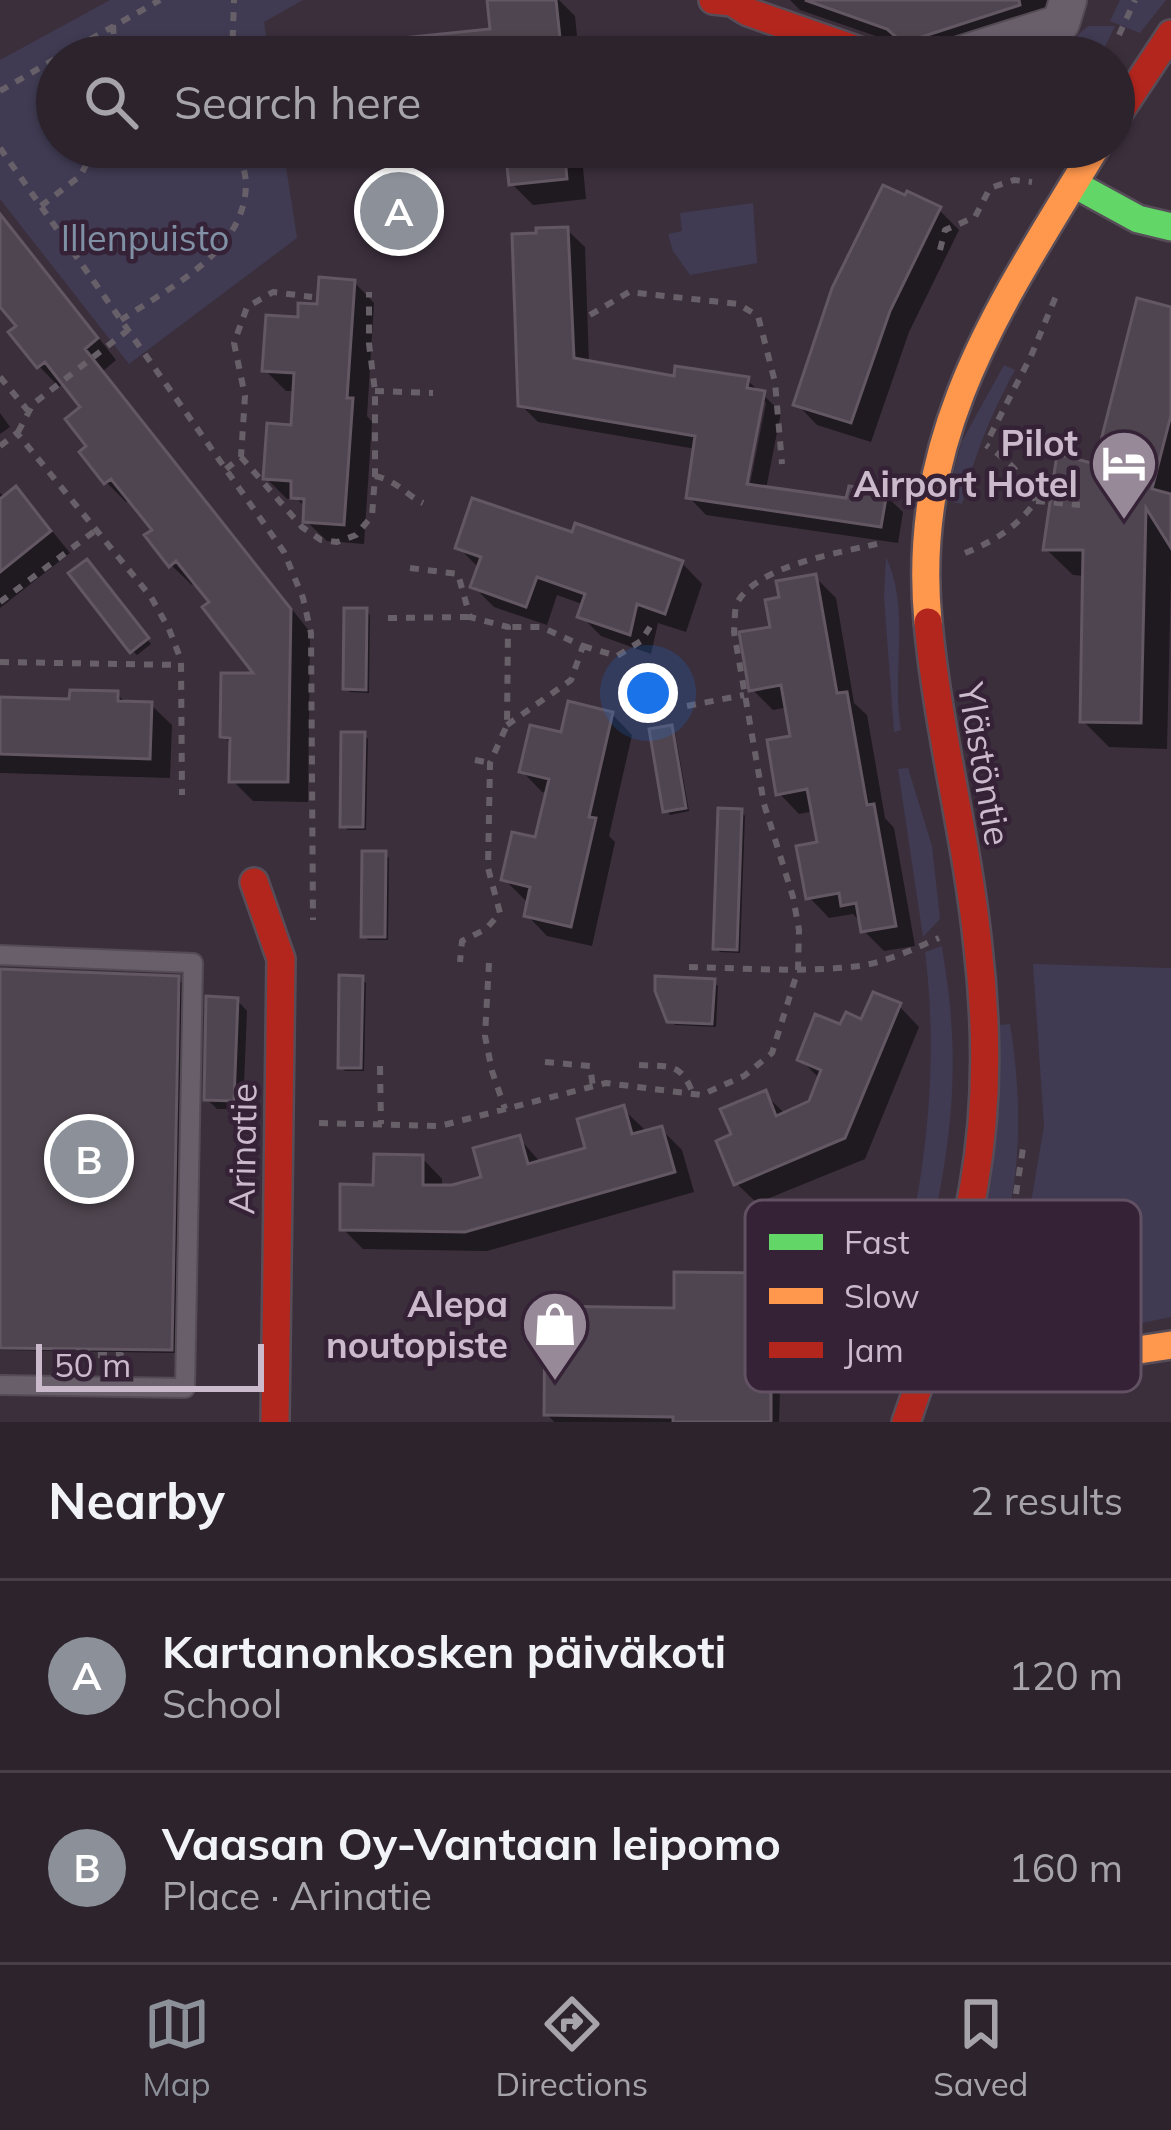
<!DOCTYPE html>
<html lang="en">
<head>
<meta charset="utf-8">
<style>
  body { margin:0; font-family:Mulish,sans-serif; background:#342b35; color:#f1f3f6 }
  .scale { position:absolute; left:36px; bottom:30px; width:228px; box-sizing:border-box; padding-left:12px; border:6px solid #cabacb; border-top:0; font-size:33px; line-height:42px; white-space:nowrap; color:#cabacb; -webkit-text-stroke:9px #352237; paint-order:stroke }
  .you { position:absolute; left:648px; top:693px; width:42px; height:42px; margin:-30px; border:9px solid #fff; border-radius:50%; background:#1a73e8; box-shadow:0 0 0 18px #1a73e833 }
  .badge { display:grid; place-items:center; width:78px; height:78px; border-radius:50%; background:#8c9099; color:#fff; font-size:39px; font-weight:700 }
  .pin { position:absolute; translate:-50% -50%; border:6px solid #fff; box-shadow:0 3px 12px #0006 }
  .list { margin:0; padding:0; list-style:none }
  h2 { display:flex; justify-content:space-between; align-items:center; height:156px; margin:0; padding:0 48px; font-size:51px }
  h2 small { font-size:39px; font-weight:400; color:#a6a4aa }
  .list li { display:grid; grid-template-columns:78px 1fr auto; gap:36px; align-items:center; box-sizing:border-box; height:192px; padding:0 48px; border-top:3px solid #484049 }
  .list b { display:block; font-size:45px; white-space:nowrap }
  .list p { margin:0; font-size:39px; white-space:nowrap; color:#a6a4aa }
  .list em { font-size:39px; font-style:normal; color:#a6a4aa }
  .icon { flex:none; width:66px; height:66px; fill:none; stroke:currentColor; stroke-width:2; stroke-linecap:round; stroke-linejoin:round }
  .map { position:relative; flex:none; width:1171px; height:1422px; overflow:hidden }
  .search { position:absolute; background:#2c232d; box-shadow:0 3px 9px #0004; left:36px; right:36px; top:36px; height:132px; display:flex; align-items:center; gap:30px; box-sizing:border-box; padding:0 42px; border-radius:66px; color:#a6a4aa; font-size:45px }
  .sheet { height:540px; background:#2c232d }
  nav { display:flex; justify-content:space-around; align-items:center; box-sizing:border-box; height:168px; border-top:3px solid #484049; background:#2c232d; font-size:33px; color:#a6a4aa }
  nav a { display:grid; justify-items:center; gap:6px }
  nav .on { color:#8c9099 }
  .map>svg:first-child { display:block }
</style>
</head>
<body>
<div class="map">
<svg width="1171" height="1422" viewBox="0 0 1171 1422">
  <rect width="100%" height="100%" fill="#3b2f3c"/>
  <path fill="#403b52" d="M 110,0 L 303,0 L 264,22 L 269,57 L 57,57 L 57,147 L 283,147 L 297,238 L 129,364 L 0,199 L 0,60 Z
    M 1120,0 L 1166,0 L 1140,33 L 1110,21 Z
    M 1088,26 L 1115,26 L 1100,57 L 1030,57 L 1064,47 Z
    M 931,147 L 1040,147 L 940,159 L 927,152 Z
    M 753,203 L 757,263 L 690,275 L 673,251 L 668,234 L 682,231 L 680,213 Z
    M 1004,365 L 1015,370 C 989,418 976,452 962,504 L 946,501 L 962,441 Z
    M 886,557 C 911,610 891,673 901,730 L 894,732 L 884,597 Z
    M 908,768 L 932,846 L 940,919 L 923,937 L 898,769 Z
    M 942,946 C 945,971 950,995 951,1020 C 958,1104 943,1189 922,1269 C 910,1313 898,1352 871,1389 L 861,1386 C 918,1255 943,1094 925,952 Z
    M 1033,964 L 1171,968 L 1171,1317 L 1006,1351 L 1044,1126 Z
    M 1010,1024 C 1018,1073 1021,1125 1015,1175 C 1008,1228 990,1280 976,1332 L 958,1321 L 999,1025 Z"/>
  <path fill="#0007" fill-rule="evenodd" d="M 490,0 L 559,0 L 575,16 L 579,57 L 416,57 L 493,31 Z
    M 790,0 L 1069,0 L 941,57 L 921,57 L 911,48 L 800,10 Z
    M 506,147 L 600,147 L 602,166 L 583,168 L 586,199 L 533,205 L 512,184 Z
    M 939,210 L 959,230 L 909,332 L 871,442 L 817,425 L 797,404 Z
    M 0,213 L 116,360 L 103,371 L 310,632 L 308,802 L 253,801 L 232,780 L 232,745 L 223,736 L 259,676 L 213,602 L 196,581 L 192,585 L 171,565 L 156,530 L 130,500 L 126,502 L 106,482 L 91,447 L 84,408 L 64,383 L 59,387 L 39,366 L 12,332 L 20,327 L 0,302 Z
    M 567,230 L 585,247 L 589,364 L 676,379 L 747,380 L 781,412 L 766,489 L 849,501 L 885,495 L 903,512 L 898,543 L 706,515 L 689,497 L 696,449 L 538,422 L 520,404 ZM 760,397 L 766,403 L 747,499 L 742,498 Z
    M 354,282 L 374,303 L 367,416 L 372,422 L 364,544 L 327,541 L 306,521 L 307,509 L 297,499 L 287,499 L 266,478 L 294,428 L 296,391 L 286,391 L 265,370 L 301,320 Z
    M 1171,310 L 1171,573 L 1167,749 L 1109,747 L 1083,721 L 1086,576 L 1073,575 L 1046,549 L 1097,467 Z
    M 0,413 L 10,427 L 0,434 Z
    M 16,490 L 36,511 L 70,553 L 0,608 L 0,493 L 6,498 Z
    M 458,547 L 682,563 L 702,584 L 686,632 L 658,623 L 651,654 L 601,636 L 581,616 L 585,605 L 557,595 L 547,625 L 494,607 L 474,587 L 480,569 Z
    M 91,567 L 151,644 L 137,655 L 133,651 Z
    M 815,577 L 836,598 L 854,703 L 867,715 L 885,818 L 894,828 L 915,946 L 884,951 L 864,931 L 862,923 L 853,914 L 829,918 L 809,897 L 821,844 L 815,811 L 799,814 L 779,793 L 793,739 L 788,707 L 773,710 L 752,689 L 782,600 Z
    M 366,611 L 370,615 L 369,693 L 350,692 L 346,688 Z
    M 117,694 L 127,704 L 151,705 L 172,725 L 170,778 L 0,773 L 0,700 L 72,702 Z
    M 612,714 L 632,735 L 609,836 L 615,842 L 592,946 L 547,936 L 527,915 L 530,901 L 525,900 L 504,879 L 537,841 L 548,793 L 542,792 L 522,771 L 563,736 Z
    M 671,728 L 675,732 L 689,811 L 670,815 L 666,810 Z
    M 364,735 L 368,739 L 366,830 L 348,830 L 343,826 Z
    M 741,812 L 745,816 L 740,953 L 720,952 L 716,948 Z
    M 385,854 L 389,858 L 388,940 L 368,940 L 364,936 Z
    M 0,971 L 178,979 L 182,983 L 175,1353 L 0,1350 Z
    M 362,979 L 366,983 L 364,1071 L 345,1071 L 341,1067 Z
    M 713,982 L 718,986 L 716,1027 L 675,1025 L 670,1020 Z
    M 237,1000 L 247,1011 L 243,1109 L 217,1109 L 207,1099 Z
    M 899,1006 L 919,1027 L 865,1159 L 757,1203 L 736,1183 L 735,1136 L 765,1094 L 786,1115 L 812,1104 L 821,1080 L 800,1059 L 842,1028 L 863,1023 Z
    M 623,1109 L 644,1129 L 645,1134 L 661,1129 L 682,1150 L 694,1192 L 487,1251 L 363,1249 L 343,1229 L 376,1188 L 422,1158 L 442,1179 L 442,1188 L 485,1180 L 519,1138 L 541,1163 L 588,1150 Z
    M 843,1277 L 853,1287 L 852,1391 L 780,1390 L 779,1422 L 554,1422 L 547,1414 L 677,1311 Z"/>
  <path fill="#4f4550" stroke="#625763" stroke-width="3" d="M 487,0 L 556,0 L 562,57 L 383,57 L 382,40 L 490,29 Z
    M 805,0 L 1019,0 L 1020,5 L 903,43 L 887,29 Z
    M 505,147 L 564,147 L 567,179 L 509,185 Z
    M 883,185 L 905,195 L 907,191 L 941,207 L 890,311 L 851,423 L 793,405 L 832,288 Z
    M 0,214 L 98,338 L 85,349 L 291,609 L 288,782 L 229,782 L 230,738 L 220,737 L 221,673 L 253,673 L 202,607 L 209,602 L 176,561 L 169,567 L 144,535 L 152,530 L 111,479 L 104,484 L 79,452 L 86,446 L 65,419 L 80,407 L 45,362 L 37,368 L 8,332 L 16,326 L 0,307 Z
    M 568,227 L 574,358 L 674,376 L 675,366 L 749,377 L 747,388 L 765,391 L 747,484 L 846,498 L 849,486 L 887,492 L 881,527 L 686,498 L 695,436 L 518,406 L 512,234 L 536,233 L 536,228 Z
    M 319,277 L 355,280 L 347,398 L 353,398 L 344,525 L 303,522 L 304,499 L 291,498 L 291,481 L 263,479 L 267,423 L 291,425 L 294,373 L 262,371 L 266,315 L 298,317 L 298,303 L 317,304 Z
    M 1137,298 L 1171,307 L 1171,415 L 1152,489 L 1171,494 L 1171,548 L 1146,508 L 1141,723 L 1080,722 L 1083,550 L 1043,550 L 1057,454 L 1095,464 Z
    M 16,486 L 51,531 L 0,572 L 0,499 Z
    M 472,498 L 572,532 L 575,523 L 683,561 L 665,614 L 637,604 L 630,635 L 577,617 L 585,594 L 537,577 L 526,607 L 470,587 L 481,557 L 455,548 Z
    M 87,559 L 149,638 L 130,653 L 68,573 Z
    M 816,574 L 837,693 L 847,692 L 867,805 L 874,804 L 896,926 L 861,932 L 856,903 L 841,906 L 839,893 L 806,899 L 796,846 L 817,842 L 807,789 L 776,795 L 767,740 L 790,736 L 781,685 L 749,691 L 739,632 L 770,627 L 765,600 L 779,597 L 776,581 Z
    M 344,608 L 367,608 L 366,690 L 343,689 Z
    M 70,690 L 118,691 L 118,701 L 152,702 L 150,759 L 0,754 L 0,697 L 69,699 Z
    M 568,701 L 613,712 L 589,817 L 596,818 L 571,927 L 524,916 L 530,887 L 501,880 L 512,832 L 535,837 L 549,779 L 519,772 L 530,725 L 561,732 Z
    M 672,725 L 686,808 L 663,812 L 649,729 Z
    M 341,732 L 365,732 L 363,827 L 340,827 Z
    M 718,808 L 742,809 L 737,950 L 713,949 Z
    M 362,851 L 386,851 L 385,937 L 361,937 Z
    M 0,969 L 179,976 L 172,1350 L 0,1348 Z
    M 339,975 L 363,976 L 361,1068 L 338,1068 Z
    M 655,976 L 715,979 L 712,1024 L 667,1022 L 655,991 Z
    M 873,992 L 901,1003 L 845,1138 L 734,1185 L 716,1141 L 731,1134 L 720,1109 L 766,1090 L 776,1116 L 809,1101 L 821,1070 L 797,1060 L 815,1014 L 840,1024 L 846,1012 L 861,1019 Z
    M 206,996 L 238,998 L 234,1101 L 204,1100 Z
    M 624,1105 L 632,1134 L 662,1126 L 675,1172 L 465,1232 L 340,1230 L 340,1184 L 373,1185 L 374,1154 L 423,1155 L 423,1185 L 452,1185 L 481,1177 L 473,1148 L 520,1135 L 528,1164 L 585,1148 L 577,1119 Z
    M 674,1272 L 844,1274 L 844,1382 L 771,1381 L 771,1422 L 673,1422 L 673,1417 L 544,1415 L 545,1306 L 674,1308 Z"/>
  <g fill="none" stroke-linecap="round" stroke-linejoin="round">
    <defs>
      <path id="lane" d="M 0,955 L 193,963 L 185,1388 L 0,1385"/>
      <path id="street" d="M 953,57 L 1061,23 L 1068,0"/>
      <path id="fast" d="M 1074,184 L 1138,219 L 1171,227"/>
      <path id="slow" d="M 928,622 C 910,430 1002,303 1096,147
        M 924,1372 L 971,1375 L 1171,1345"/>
      <path id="jam" d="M 713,0 L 732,2 L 748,12 L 877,57
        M 1114,120 L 1171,34
        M 254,882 L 281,959 L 275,1422
        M 906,1422 C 933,1346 961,1265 974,1185 C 988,1107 987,1025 978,947 C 967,838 938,731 928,622"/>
    </defs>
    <use href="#lane" stroke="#544b55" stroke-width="22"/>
    <use href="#street" stroke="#544b55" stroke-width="40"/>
    <use href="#fast" stroke="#574d58" stroke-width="32"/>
    <use href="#slow" stroke="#574d58" stroke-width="32"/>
    <use href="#jam" stroke="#574d58" stroke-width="32"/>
    <path stroke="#686069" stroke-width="6" stroke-dasharray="9 9" stroke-linecap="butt" d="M 113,25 L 115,57
      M 1119,35 L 1135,0
      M 59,57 L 160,0
      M 232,57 L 234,0
      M 0,91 L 57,58
      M 0,148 L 284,552 L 303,598 L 311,633 L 313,920
      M 41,206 L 80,176 L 96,147
      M 940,250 L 945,230 L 975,217 L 990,188 L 1014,180 L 1032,182
      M 590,315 L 629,292 L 738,304 L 758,316 L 775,382 L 782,464
      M 121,320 C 170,287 245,252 246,184 C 246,172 240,159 237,147
      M 0,377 L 29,412
      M 375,391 L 433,393
      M 18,432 L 33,404 L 128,330
      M 990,436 L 1031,356 L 1056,296
      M 0,446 L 17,433 L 151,597 L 169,629 L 181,660 L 182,795
      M 241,457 L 302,527 L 321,540 L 337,542 L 356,535 L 372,516 L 375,476 L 375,391 L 369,344 L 369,292
      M 226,469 L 241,457 L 245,396 L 234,343 L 247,307 L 273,292 L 312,297
      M 375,476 C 398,481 403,493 423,503
      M 1036,501 L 1080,505
      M 965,553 C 996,540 1016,528 1036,501 C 1024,476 1009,461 986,445
      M 410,568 L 458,574 L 470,617 L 508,627 L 507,725 L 490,763 L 488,868 L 500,913 L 486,929 L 462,941 L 460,962
      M 0,602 L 96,530
      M 388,618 L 468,617
      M 583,646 L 617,656 L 641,641 L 650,627
      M 0,662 L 180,665
      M 687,706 L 744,695
      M 507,725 L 571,680 L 583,646 L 541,627 L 508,627
      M 475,760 L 490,763
      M 489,963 L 485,1036 L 492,1071 L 505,1109
      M 689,967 C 745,968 803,973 859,966 C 887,962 913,949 939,938
      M 545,1062 L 590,1066 L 593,1087
      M 639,1065 C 670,1067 681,1062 693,1094
      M 380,1066 L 381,1124
      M 319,1123 L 440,1126 L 606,1083 L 701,1095 L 744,1076 L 772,1053 L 798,970 L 799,930 L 793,897 L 764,804 L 734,632 C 735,624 734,610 737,603 C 758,564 845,552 885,542
      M 983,1334 L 1011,1226 L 1024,1142
      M 87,1349 L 86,1355 L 121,1355 L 120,1365"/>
    <use href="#lane" stroke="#685f6a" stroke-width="18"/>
    <use href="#street" stroke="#685f6a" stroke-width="36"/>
    <use href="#fast" stroke="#63d668" stroke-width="27"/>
    <use href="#slow" stroke="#ff974d" stroke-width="27"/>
    <use href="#jam" stroke="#b3261e" stroke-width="27"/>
  </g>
  <defs>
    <symbol id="hotel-pin" viewBox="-11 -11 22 30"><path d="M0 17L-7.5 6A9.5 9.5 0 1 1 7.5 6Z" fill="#988999" stroke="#352237"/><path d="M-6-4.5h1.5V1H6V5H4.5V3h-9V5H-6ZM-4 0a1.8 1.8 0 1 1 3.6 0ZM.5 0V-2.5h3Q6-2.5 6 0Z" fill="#fff"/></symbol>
    <symbol id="shop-pin" viewBox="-11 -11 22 30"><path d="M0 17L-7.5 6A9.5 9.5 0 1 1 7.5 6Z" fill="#988999" stroke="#352237"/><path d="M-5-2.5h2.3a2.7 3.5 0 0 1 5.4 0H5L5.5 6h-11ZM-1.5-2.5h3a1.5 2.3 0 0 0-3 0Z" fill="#fff"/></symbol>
  </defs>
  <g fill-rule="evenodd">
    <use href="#hotel-pin" x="1086" y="425" width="76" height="104"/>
    <use href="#shop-pin" x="517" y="1286" width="76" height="104"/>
  </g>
  <g text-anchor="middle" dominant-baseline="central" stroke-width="9" stroke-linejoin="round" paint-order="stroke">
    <g font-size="36" fill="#8191a5" stroke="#352237">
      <text x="145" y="237">Illenpuisto</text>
    </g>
    <g font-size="36" font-weight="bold" fill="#cabacb" stroke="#352237" text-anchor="end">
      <text x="1078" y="442">Pilot<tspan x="1078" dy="41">Airport Hotel</tspan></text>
      <text x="508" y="1303">Alepa<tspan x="508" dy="41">noutopiste</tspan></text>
    </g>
    <g font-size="36" fill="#cabacb" stroke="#352237">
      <text transform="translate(985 764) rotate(80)">Ylästöntie</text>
      <text transform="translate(242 1149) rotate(-89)">Arinatie</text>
    </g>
  </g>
  <rect x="745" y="1200" width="396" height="192" rx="18" fill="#352237" stroke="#625063" stroke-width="3"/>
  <rect x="769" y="1234" width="54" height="16" fill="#63d668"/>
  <rect x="769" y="1288" width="54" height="16" fill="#ff974d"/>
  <rect x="769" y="1342" width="54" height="16" fill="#b3261e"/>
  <g font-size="33" fill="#cabacb">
    <text x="844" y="1254">Fast</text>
    <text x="844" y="1308">Slow</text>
    <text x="844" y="1362">Jam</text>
  </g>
</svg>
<div class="scale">50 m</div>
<div class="you"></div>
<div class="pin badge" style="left:399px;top:211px">A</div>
<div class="pin badge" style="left:89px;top:1159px">B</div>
<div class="search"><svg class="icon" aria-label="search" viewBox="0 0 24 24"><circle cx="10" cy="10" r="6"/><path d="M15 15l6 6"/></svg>Search here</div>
</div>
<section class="sheet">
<h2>Nearby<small>2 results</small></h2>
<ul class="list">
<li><span class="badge">A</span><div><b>Kartanonkosken päiväkoti</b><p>School</p></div><em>120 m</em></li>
<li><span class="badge">B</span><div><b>Vaasan Oy-Vantaan leipomo</b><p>Place · Arinatie</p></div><em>160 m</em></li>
</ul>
</section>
<nav>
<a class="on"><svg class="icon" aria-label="map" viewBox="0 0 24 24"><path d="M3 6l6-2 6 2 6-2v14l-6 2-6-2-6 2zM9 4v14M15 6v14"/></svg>Map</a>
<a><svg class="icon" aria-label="directions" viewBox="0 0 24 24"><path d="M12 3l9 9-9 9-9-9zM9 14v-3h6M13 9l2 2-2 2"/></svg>Directions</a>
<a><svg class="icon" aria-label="saved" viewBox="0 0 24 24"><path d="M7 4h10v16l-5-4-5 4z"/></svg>Saved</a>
</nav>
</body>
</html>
